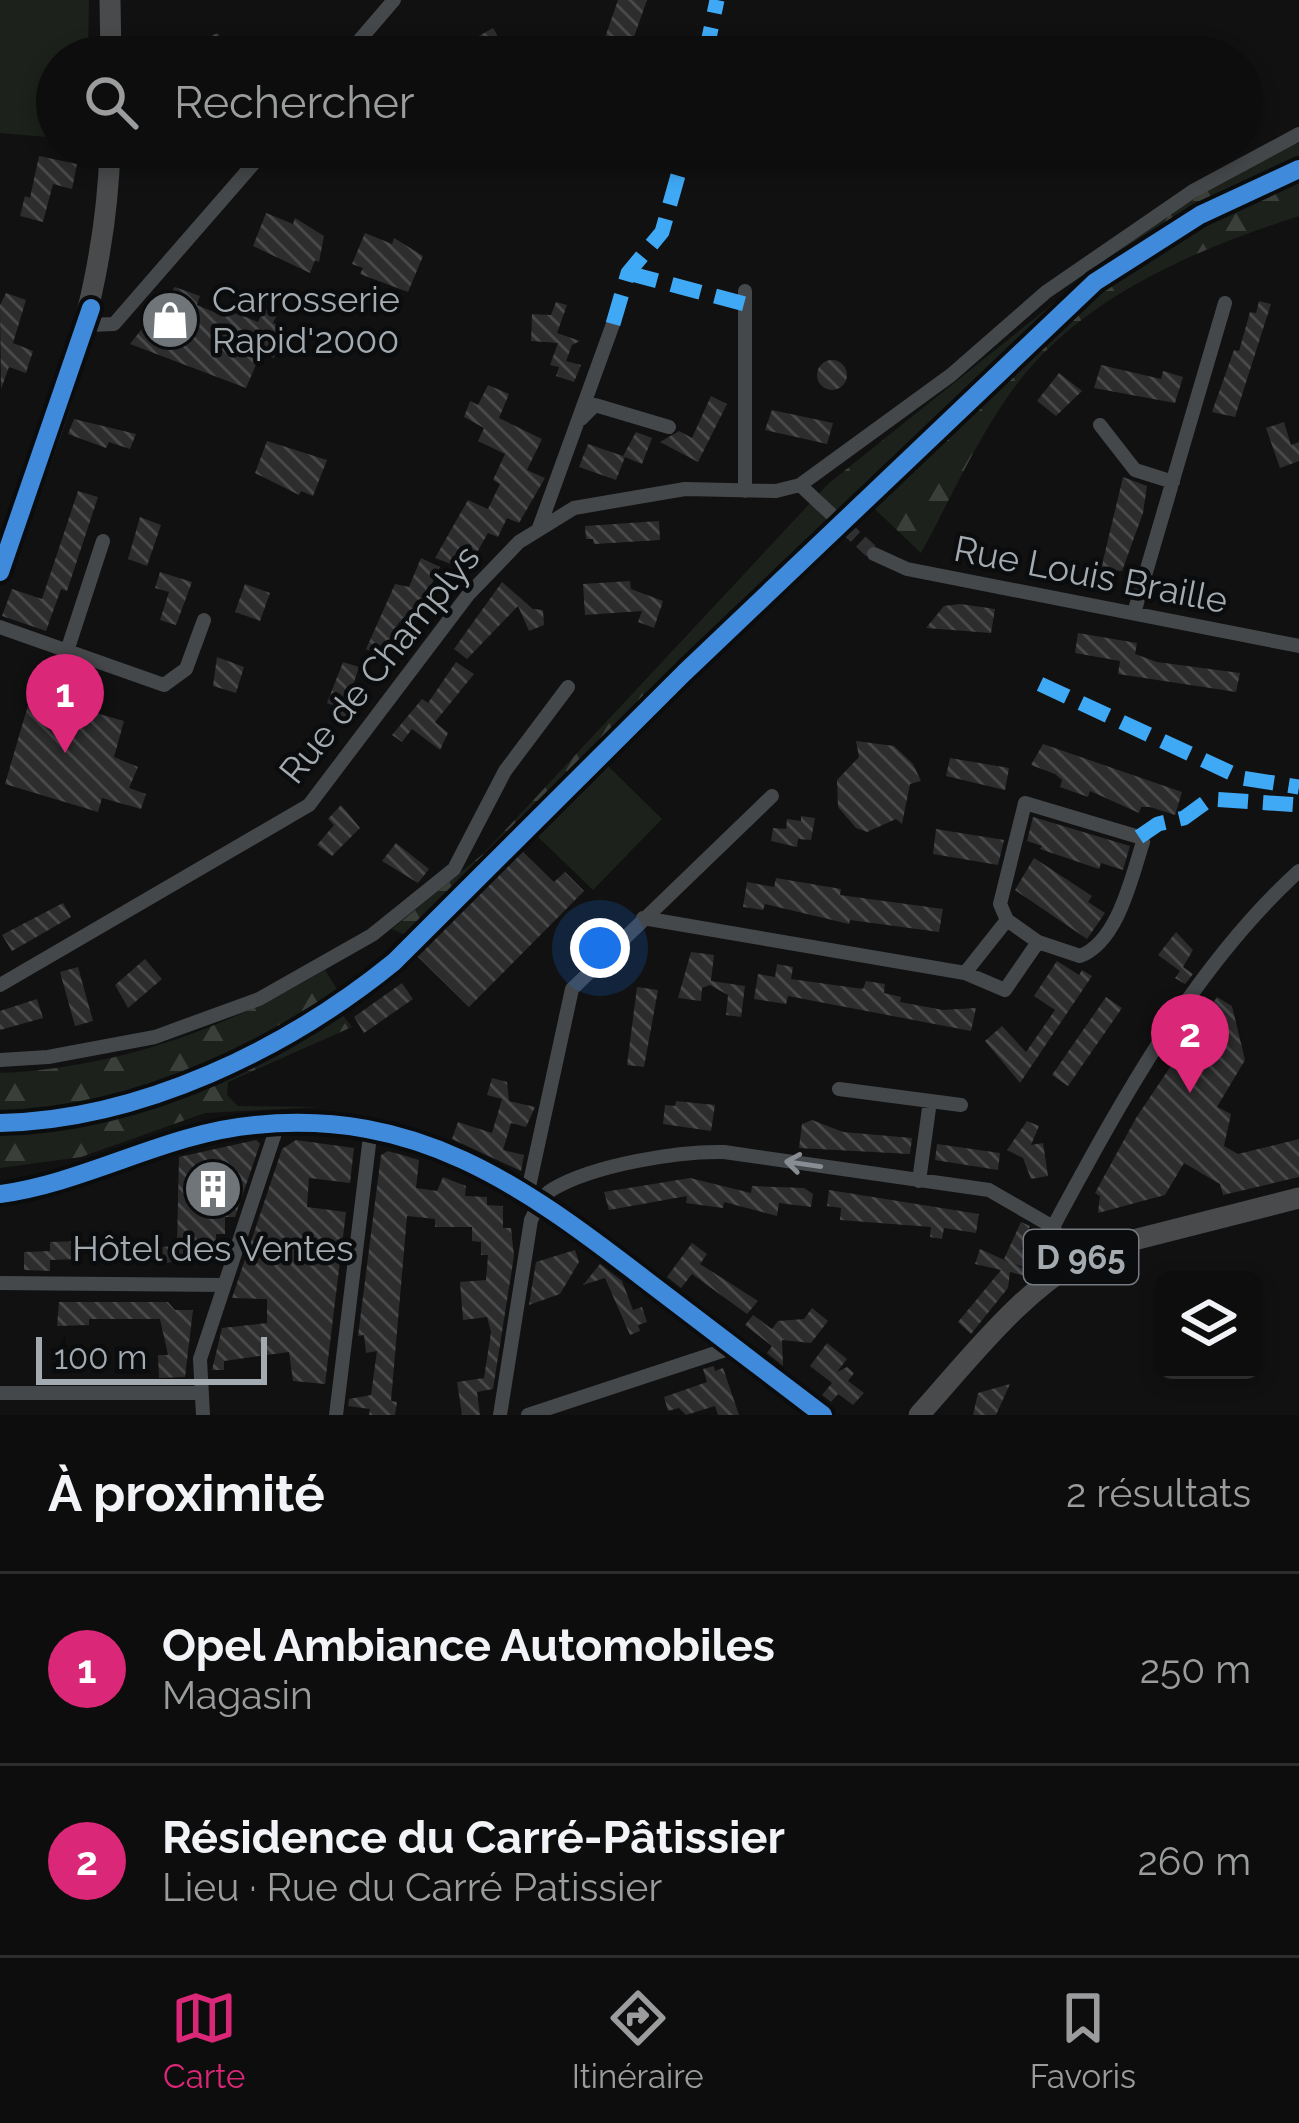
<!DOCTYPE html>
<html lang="fr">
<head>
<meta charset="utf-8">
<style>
  body { margin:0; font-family:Raleway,sans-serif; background:#161616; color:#f1f3f6 }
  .controls { position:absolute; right:36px; bottom:36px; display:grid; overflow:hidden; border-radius:18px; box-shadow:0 6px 18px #0003 }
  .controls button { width:108px; height:108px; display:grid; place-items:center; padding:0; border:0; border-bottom:3px solid #2d2d2e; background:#0d0d0d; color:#f1f3f6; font:60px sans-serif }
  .scale { position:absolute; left:36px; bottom:30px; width:231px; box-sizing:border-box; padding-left:12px; border:6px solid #a3abb1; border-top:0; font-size:33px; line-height:42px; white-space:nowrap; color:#a3abb1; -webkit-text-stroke:9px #0b0c0d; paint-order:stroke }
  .you { position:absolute; left:600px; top:948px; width:42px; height:42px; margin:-30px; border:9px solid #fff; border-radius:50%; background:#1a73e8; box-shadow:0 0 0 18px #1a73e833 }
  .badge { display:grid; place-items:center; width:78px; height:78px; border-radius:50%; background:#db2777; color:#fff; font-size:39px; font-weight:700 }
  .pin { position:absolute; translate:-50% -99px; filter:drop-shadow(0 3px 6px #0008) }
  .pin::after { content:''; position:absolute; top:63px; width:42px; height:36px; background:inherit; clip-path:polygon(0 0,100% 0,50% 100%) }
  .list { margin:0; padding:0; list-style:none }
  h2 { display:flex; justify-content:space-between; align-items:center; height:156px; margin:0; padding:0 48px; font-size:51px }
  h2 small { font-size:39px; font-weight:400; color:#9a9c9d }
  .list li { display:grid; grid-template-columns:78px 1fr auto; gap:36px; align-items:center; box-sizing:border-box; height:192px; padding:0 48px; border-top:3px solid #2d2d2e }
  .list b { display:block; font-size:45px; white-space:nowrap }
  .list p { margin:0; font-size:39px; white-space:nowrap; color:#9a9c9d }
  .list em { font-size:39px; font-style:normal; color:#9a9c9d }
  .icon { flex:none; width:66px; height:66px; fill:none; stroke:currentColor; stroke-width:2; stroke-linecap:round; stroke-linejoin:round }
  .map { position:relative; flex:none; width:1299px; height:1415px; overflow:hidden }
  .search { position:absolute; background:#0d0d0d; box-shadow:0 6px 18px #0003; left:36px; right:36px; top:36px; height:132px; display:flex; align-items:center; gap:30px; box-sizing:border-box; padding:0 42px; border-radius:66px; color:#9a9c9d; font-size:45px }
  .sheet { height:540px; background:#0d0d0d }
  nav { display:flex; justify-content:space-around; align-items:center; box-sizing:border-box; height:168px; border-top:3px solid #2d2d2e; background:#0d0d0d; font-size:33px; color:#9a9c9d }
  nav a { display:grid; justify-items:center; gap:6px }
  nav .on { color:#db2777 }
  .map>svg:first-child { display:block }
</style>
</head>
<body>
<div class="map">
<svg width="1299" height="1415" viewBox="0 0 1299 1415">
  <defs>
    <pattern id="forest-firs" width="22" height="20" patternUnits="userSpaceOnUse" patternTransform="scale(3)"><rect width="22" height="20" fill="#1c211b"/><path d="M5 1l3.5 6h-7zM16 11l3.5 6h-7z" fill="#3a3f3a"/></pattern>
    <pattern id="building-back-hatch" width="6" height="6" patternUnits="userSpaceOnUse" patternTransform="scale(3)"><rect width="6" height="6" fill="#2d2d2e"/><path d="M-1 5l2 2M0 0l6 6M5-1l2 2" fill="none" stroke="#48494a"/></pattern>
  </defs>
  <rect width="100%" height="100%" fill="#111"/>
  <path fill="#1c211b" d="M 0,0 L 89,0 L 88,57 L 57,57 L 57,138 L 0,133 Z
    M 605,763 L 662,819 L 593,890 L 535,834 Z"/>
  <path fill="url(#forest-firs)" d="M 1299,143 L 1299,216 C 1190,251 1072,301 1006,399 C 973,447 949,502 921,553 L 860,495 L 410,937 L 392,929 L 483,854 L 828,484 L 1145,230 L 1261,156 Z
    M 325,970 L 343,999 C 247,1062 117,1122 0,1120 L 0,1073 C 117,1068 225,1029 325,970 Z
    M 340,1012 L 352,1027 L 228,1082 L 227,1095 L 238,1106 L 319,1107 L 205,1113 L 81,1157 L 0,1168 L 0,1129 C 122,1120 234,1072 340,1012 Z"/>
  <path fill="url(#building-back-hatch)" d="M 618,0 L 647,0 L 627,57 L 601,49 Z
    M 493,28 L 510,57 L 441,57 Z
    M 218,33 L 226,54 L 161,57 Z
    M 39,156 L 77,164 L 72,189 L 53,184 L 43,222 L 20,216 L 25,196 L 30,198 Z
    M 266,213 L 293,224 L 295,218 L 324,236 L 319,262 L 315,260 L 310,273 L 253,246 Z
    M 365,233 L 392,244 L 394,238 L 423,256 L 408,292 L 360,274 L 363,268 L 352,264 Z
    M 175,287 L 200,296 L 197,305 L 226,317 L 229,310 L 258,322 L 264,309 L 277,315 L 273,323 L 286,328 L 274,358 L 261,353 L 246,388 L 130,344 Z
    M 6,293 L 26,300 L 13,343 L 33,351 L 26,373 L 9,367 L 1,389 L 0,305 Z
    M 1259,301 L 1271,304 L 1235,417 L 1212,412 L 1234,350 L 1239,351 L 1250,312 L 1256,313 Z
    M 556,302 L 567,305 L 557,333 L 580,341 L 572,345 L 566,361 L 581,365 L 574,382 L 556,376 L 559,367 L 550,365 L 558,343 L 531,341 L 532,314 L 551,315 Z
    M817 375a15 15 0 1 1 30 0a15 15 0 1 1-30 0Z
    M 1101,365 L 1161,379 L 1163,371 L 1183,377 L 1175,403 L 1094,388 Z
    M 1059,373 L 1082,391 L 1056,416 L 1037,401 Z
    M 488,385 L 509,394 L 499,418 L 542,439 L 527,470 L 545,478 L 519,523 L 507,518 L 498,537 L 488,533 L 467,570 L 435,558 L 468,500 L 488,509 L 500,484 L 493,480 L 505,454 L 478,441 L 484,428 L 464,417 L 470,401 L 478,405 Z
    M 711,396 L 727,404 L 698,462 L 660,442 L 679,431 L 692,438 Z
    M 772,410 L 833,423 L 827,444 L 765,430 Z
    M 74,419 L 136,434 L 130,449 L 109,442 L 106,448 L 68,434 Z
    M 1284,422 L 1291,445 L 1299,442 L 1299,461 L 1280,468 L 1266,428 Z
    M 636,432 L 652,438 L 642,464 L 625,457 L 616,480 L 579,467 L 588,444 L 623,456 Z
    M 267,441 L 327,460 L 313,496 L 301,491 L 299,495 L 255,473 Z
    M 1123,477 L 1147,486 L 1143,513 L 1122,571 L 1101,569 Z
    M 78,491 L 98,497 L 67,591 L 61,589 L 46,631 L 2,616 L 12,589 L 42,599 Z
    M 140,517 L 161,525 L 147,566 L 128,559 Z
    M 659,521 L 660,540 L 594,544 L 593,539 L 586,539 L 585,526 Z
    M 421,558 L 440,567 L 411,627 L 399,622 L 382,657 L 366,649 L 395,584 L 409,587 Z
    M 160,572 L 192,582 L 176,625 L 160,620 L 169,592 L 155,588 Z
    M 630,581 L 631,589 L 663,601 L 654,628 L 638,622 L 642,611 L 585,615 L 583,584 Z
    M 502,582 L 533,609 L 543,610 L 544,625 L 529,631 L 518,606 L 467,659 L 454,649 Z
    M 245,584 L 270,593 L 260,621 L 235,612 Z
    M 960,604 L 995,609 L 991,633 L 926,628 L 944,606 Z
    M 1078,633 L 1137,643 L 1135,654 L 1157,662 L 1240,673 L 1236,692 L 1118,674 L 1120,661 L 1075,653 Z
    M 217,657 L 244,667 L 236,693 L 213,686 Z
    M 343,662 L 359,667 L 347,703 L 353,705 L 347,722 L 332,716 L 335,706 L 327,703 Z
    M 456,662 L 474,674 L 435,722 L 448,733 L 440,750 L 412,729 L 402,742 L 392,735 L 422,699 L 428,703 Z
    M 31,695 L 124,721 L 114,757 L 138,767 L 129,788 L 146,794 L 141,809 L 102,798 L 98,812 L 5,784 Z
    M 856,741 L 894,746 L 913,764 L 921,781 L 910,784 L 902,824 L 896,819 L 867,832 L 856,828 L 838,807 L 837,780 L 859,757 Z
    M 1043,744 L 1182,792 L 1175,815 L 1150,807 L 1141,807 L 1139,813 L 1090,791 L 1088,797 L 1060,787 L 1062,780 L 1055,774 L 1031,765 Z
    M 950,758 L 1009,768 L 1005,790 L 946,776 Z
    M 341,805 L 360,828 L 332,856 L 317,845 L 334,825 L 328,819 Z
    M 801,816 L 815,818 L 811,840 L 798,839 L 797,847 L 771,841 L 773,828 L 786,829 L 787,819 L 801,821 Z
    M 1033,817 L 1130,846 L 1123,870 L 1101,863 L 1099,869 L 1040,849 L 1042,846 L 1027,841 Z
    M 936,829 L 1004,840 L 998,865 L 933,854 Z
    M 396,843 L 429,869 L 418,883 L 382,861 Z
    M 516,845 L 554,882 L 565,872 L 584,891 L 469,1007 L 412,951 Z
    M 1034,858 L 1092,896 L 1088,902 L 1105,913 L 1087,939 L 1015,890 Z
    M 776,878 L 841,889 L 840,895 L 943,909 L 939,932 L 850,920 L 849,924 L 765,904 L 763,910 L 743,907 L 747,882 L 774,887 Z
    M 63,903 L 71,917 L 12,951 L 2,935 Z
    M 1176,932 L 1193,950 L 1183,967 L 1193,974 L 1185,984 L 1175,978 L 1180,971 L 1158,955 Z
    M 691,952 L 714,955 L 711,981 L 745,986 L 741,1017 L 726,1015 L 728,995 L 710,985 L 702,988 L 701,1001 L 678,998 Z
    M 145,959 L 162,979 L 128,1008 L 115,985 Z
    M 1057,961 L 1079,975 L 1082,970 L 1092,976 L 1020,1083 L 985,1041 L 1002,1026 L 1026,1052 L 1055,1010 L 1034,996 Z
    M 777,964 L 793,967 L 791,979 L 863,989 L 866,981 L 885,984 L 884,993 L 901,997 L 900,1002 L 943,1010 L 976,1008 L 971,1031 L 788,996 L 786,1004 L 754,999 L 758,974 L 775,977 Z
    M 78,967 L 93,1021 L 75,1026 L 60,972 Z
    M 402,983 L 413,999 L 364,1033 L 354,1017 Z
    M 637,987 L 658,990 L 644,1067 L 627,1065 Z
    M 1106,997 L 1122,1008 L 1068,1086 L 1052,1075 Z
    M 1217,997 L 1232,1006 L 1245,1060 L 1217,1107 L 1231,1114 L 1224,1146 L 1238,1154 L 1299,1139 L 1299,1177 L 1223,1195 L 1220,1184 L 1184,1163 L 1165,1195 L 1098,1213 L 1100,1196 L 1095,1193 L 1136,1118 Z
    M 37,999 L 43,1018 L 0,1030 L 0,1011 Z
    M 492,1078 L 507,1082 L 509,1101 L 535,1107 L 526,1127 L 511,1123 L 503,1150 L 524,1155 L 521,1171 L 452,1139 L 458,1122 L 492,1133 L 502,1099 L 487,1095 Z
    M 676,1101 L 715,1105 L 711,1131 L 663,1124 L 665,1105 L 675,1106 Z
    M 812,1120 L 843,1132 L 912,1138 L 910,1154 L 799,1148 L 802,1124 Z
    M 1027,1121 L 1039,1126 L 1031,1145 L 1043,1143 L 1048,1176 L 1031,1179 L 1023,1158 L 1007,1150 Z
    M 256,1140 L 260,1144 L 235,1217 L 225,1217 L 225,1234 L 216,1234 L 216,1255 L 159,1264 L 159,1247 L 177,1246 L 179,1157 Z
    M 296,1140 L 354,1148 L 350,1183 L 309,1178 L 307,1207 L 346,1212 L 325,1384 L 293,1381 L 289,1352 L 224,1361 L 224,1370 L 212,1370 L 222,1328 L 267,1323 L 267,1299 L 232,1298 L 282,1149 Z
    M 937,1144 L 1000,1153 L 998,1170 L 935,1160 Z
    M 388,1151 L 419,1160 L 416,1188 L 437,1191 L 443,1177 L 466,1186 L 465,1196 L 487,1197 L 487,1205 L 503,1206 L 503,1228 L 511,1228 L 514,1256 L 493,1389 L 477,1392 L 480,1415 L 462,1415 L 457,1382 L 484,1378 L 491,1332 L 487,1317 L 463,1320 L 460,1282 L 486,1280 L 488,1255 L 481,1255 L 481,1242 L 472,1241 L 472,1227 L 435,1227 L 435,1219 L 407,1216 L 391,1401 L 397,1402 L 395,1415 L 369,1415 L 370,1409 L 348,1406 L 349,1399 L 371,1395 L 377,1351 L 366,1353 L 364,1335 L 358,1336 L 381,1155 Z
    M 690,1178 L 751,1193 L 752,1186 L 804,1188 L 813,1194 L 811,1207 L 779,1203 L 777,1216 L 724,1202 L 723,1208 L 686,1203 L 687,1196 L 609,1210 L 604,1192 Z
    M 829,1190 L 979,1214 L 976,1233 L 944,1228 L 942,1239 L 930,1237 L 931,1227 L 840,1220 L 841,1208 L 827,1206 Z
    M 1021,1222 L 1030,1226 L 1021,1249 L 1030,1254 L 1024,1267 L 1014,1264 L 1028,1271 L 1026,1276 L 1010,1272 L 1008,1288 L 971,1334 L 958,1322 L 1001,1270 L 975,1264 L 980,1249 L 1009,1262 L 1004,1259 Z
    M 80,1241 L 80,1259 L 50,1260 L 50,1271 L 24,1270 L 24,1252 L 50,1251 L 50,1242 Z
    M 692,1243 L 707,1254 L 700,1264 L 758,1301 L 747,1314 L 692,1274 L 681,1288 L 667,1277 Z
    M 575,1250 L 579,1262 L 560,1294 L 529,1305 L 536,1262 Z
    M 600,1264 L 622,1281 L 633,1310 L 642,1307 L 647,1322 L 638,1325 L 640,1331 L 630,1335 L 605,1278 L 583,1285 Z
    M 59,1302 L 168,1302 L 175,1310 L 193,1310 L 185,1377 L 159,1378 L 158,1355 L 168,1355 L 160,1319 L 89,1319 L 89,1325 L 57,1326 Z
    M 812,1308 L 828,1321 L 811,1343 L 782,1340 L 783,1366 L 767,1353 L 772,1346 L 745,1325 L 753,1315 L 772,1329 L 778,1321 L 804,1319 Z
    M 827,1343 L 847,1359 L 837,1372 L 847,1367 L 854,1373 L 848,1381 L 864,1393 L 853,1405 L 838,1394 L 831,1402 L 822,1395 L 832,1383 L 810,1366 Z
    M 714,1366 L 715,1371 L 723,1368 L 739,1415 L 718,1415 L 715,1406 L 686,1415 L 679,1408 L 668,1411 L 664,1397 L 707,1382 L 703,1369 Z
    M 1010,1384 L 996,1415 L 973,1415 L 978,1393 Z"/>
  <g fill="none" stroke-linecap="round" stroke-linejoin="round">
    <path stroke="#2e3031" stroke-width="14" stroke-dasharray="14 7" stroke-linecap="butt" d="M 830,513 L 874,554"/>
    <path stroke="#45484a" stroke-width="14" d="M 345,57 L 394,0
      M 88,325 L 114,324 L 268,147
      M 581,419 L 595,405 L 669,427
      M 1100,425 L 1135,470 L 1173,482
      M 800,485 L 830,513
      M 745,491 L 745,291
      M 539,528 L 613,324
      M 874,554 L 907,569 L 1299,646
      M 1134,613 L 1225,303
      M 0,627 L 164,685 L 186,669 L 204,620
      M 67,651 L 103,541
      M 643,918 L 965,973 L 1005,990 L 1038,942 L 1007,920 L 965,973
      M 1007,920 L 1000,904 L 1025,803 L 1139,837 L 1143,842 C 1132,876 1118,942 1080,956 L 1038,942
      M 0,985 L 309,805 L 468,595 L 519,542 L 574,508 L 685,489 L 776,491 L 800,485 L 951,375 L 1046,292 L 1193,191 L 1299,134
      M 0,1060 L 48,1057 L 155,1037 L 259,999 L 372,935 L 454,869 L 505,771 L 568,687
      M 839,1089 L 961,1105
      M 919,1181 L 930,1101
      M 528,1191 L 572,989 L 772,796
      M 1053,1227 C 1120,1103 1194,966 1299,871
      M 0,1283 L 224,1285
      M 0,1393 L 202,1393
      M 203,1415 L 200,1359 L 278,1124
      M 336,1415 L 371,1128
      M 500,1415 L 531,1220 C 537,1208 541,1196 553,1189 C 594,1165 677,1151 724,1152 L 989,1190 L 1053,1227 L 1073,1261
      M 528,1415 L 734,1347"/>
    <path stroke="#484a4b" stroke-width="21" d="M 110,0 L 111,57
      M 0,572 C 52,428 106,304 110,147
      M 0,1194 C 88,1182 166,1133 255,1125 C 416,1109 521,1184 642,1277 C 702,1323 763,1369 823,1415
      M 919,1415 C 973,1355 1025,1285 1098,1249 L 1299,1198"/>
    <path stroke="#3fa9f5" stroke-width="15" stroke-dasharray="30 15" stroke-linecap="butt" d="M 705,57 L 717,0
      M 628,273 L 745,304
      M 613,324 L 628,273 L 662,232 L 686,147
      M 1040,684 L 1242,778 L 1299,787
      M 1139,837 L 1158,824 L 1184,818 L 1210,799 L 1299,805"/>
    <defs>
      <path id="cycleway" d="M 0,572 L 91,308
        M 0,1123 C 141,1120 287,1049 394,962 L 684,673 L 1095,282 L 1200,215 L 1299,169
        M 0,1194 C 88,1182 166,1133 255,1125 C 416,1109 521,1184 642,1277 C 702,1323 763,1369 823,1415"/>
    </defs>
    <use href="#cycleway" stroke="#0b0c0d" stroke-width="26"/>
    <use href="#cycleway" stroke="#408adc" stroke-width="18"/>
  </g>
  <defs><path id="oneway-shaft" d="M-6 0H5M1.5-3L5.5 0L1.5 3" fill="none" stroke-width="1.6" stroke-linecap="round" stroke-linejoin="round" transform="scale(3)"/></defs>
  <use stroke="#878d92" href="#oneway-shaft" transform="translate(803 1164) rotate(-172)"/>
  <defs>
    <symbol id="shop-disc" viewBox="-11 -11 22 22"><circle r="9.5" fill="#707579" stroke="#0b0c0d"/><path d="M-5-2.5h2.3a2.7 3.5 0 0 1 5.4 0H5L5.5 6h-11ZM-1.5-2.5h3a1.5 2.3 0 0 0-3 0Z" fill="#fff"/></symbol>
    <symbol id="building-disc" viewBox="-11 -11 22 22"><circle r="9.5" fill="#707579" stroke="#0b0c0d"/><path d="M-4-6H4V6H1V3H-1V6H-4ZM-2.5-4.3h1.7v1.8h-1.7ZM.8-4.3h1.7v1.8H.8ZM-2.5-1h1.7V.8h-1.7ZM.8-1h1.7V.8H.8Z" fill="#fff"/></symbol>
  </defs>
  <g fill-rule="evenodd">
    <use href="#shop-disc" x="137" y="287" width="66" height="66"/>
    <use href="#building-disc" x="180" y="1156" width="66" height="66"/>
  </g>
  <g text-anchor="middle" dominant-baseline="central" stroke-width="9" stroke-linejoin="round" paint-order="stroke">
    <rect fill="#0b0c0d" stroke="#757b80" stroke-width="3" x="1024" y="1230" width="114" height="54" rx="9"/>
    <g font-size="33" font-weight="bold" fill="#a3abb1">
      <text x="1081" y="1257">D 965</text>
    </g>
    <g font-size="36" fill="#a3abb1" stroke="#0b0c0d" text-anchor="start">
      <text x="212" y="299">Carrosserie<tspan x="212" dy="41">Rapid'2000</tspan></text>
      <text x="213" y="1248" text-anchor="middle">Hôtel des Ventes</text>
    </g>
    <g font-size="36" fill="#a3abb1" stroke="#0b0c0d">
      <text transform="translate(1091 574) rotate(11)">Rue Louis Braille</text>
      <text transform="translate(379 664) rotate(-51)">Rue de Champlys</text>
    </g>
  </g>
</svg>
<div class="controls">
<button><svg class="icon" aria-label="layers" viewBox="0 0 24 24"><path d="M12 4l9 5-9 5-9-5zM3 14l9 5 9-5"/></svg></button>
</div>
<div class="scale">100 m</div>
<div class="you"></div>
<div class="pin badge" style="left:65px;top:753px">1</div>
<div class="pin badge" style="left:1190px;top:1093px">2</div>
<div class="search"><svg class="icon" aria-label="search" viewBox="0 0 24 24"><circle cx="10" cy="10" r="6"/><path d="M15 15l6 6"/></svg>Rechercher</div>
</div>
<section class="sheet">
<h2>À proximité<small>2 résultats</small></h2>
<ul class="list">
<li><span class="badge">1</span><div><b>Opel Ambiance Automobiles</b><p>Magasin</p></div><em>250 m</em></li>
<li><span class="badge">2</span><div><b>Résidence du Carré-Pâtissier</b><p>Lieu · Rue du Carré Patissier</p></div><em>260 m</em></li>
</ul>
</section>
<nav>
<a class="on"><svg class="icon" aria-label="map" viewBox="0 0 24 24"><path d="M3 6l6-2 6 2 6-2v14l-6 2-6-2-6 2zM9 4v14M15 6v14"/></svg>Carte</a>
<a><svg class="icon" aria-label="directions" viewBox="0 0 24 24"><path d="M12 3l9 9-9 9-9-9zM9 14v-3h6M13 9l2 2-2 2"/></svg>Itinéraire</a>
<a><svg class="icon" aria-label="saved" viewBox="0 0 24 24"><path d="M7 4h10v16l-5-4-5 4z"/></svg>Favoris</a>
</nav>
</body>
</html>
